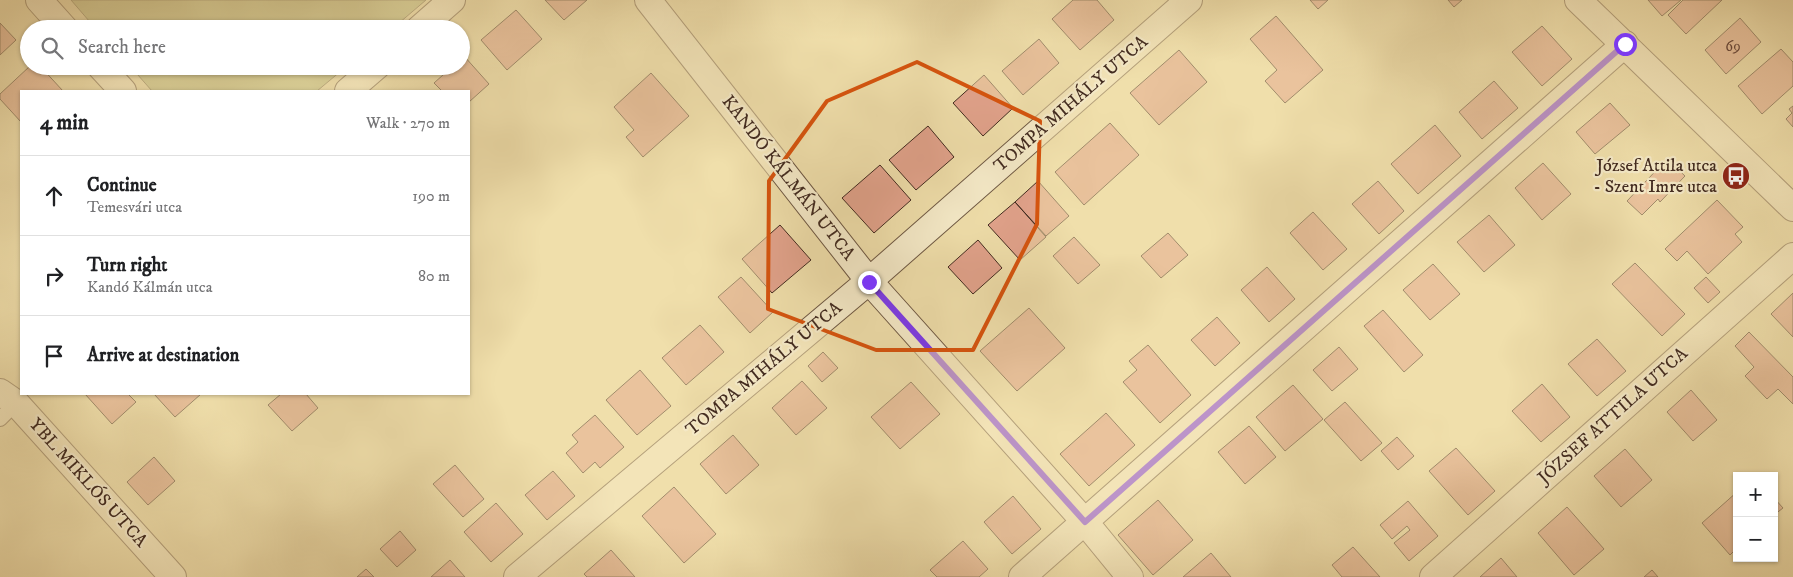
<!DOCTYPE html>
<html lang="en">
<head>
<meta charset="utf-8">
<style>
  body { margin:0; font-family:"IM FELL DW Pica",serif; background:#f6f6f6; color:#202124 }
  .controls { position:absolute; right:15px; bottom:15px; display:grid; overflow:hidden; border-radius:0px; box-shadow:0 1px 4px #0004 }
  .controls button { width:45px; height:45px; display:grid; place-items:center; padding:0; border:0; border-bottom:1px solid #e0e0e0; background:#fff; color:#202124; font:25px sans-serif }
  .stop { position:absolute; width:15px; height:15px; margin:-11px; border:4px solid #7c3aed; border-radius:50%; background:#fff }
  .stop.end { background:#7c3aed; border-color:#fff; box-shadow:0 1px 5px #0008 }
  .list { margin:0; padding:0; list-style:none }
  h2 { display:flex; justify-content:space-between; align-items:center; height:65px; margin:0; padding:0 20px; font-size:21px }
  h2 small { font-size:16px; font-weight:400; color:#757577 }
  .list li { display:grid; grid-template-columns:32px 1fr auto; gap:15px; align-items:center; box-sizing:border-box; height:80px; padding:0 20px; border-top:1px solid #e0e0e0 }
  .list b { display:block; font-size:19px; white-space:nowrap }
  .list p { margin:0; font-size:16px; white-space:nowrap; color:#757577 }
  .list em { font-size:16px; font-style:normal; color:#757577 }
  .icon { flex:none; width:28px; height:28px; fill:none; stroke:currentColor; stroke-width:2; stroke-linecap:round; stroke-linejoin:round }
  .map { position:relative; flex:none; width:1793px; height:577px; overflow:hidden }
  .search { position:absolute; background:#fff; box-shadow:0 1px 4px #0004; left:20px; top:20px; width:450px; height:55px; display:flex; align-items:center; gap:12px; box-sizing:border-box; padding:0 18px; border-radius:28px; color:#757577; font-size:19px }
  .panel { position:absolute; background:#fff; box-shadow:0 1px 4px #0004; left:20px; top:90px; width:450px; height:305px; border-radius:0px }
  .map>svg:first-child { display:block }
</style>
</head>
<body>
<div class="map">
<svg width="1793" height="577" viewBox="0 0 1793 577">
  <rect width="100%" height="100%" fill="#f0dfab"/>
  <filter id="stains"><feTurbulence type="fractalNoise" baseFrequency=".004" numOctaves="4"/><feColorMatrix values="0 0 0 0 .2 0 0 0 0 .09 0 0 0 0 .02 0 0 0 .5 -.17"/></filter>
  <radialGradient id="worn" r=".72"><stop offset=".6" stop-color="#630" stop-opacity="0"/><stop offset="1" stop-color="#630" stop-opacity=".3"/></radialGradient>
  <path fill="#c2c083" stroke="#827652" d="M 71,0 L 426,0 L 392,29 L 96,29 Z
    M 130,66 L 347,66 L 317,91 L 152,91 Z"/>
  <path fill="#e2a38c" stroke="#422b20" d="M 545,0 L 587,0 L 564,20 Z
    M 1073,0 L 1097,0 L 1114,20 L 1080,50 L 1052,19 Z
    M 1310,0 L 1328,0 L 1318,9 Z
    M 1448,0 L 1462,0 L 1454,7 Z
    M 1648,0 L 1681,0 L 1662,16 Z
    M 1683,0 L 1722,0 L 1686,34 L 1668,15 Z
    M 516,10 L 542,39 L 507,70 L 481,40 Z
    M 1276,16 L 1323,70 L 1285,103 L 1265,81 L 1277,70 L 1250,39 Z
    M 1740,18 L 1761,42 L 1726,74 L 1705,50 Z
    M 0,23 L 16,40 L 0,55 Z
    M 1542,26 L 1572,59 L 1542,86 L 1512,52 Z
    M 1039,39 L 1059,63 L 1023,95 L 1002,71 Z
    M 1781,49 L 1793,62 L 1793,86 L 1762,114 L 1738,86 Z
    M 1179,50 L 1207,82 L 1159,125 L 1130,93 Z
    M 464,56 L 489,84 L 469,102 L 469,91 L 442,91 L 434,83 L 453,66 L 461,66 L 461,59 Z
    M 30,66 L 40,66 L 63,91 L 21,91 L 21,122 L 0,99 L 0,94 Z
    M 651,73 L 689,116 L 643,157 L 626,137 L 634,130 L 614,107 Z
    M 984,75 L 1013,108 L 983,136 L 953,103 Z
    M 1494,81 L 1518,108 L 1482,139 L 1459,112 Z
    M 1610,103 L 1630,125 L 1595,154 L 1576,132 Z
    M 1793,106 L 1793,127 L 1786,119 L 1792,113 L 1789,109 Z
    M 1110,123 L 1139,155 L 1084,205 L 1055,172 Z
    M 1435,125 L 1461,156 L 1418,194 L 1391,164 Z
    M 928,126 L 954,157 L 916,190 L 889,160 Z
    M 1667,159 L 1685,176 L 1660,202 L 1658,199 L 1642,215 L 1627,201 Z
    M 1543,163 L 1571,194 L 1542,220 L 1515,188 Z
    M 880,165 L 911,200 L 874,233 L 842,198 Z
    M 1038,181 L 1069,216 L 1046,236 L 1015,202 Z
    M 1378,181 L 1404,211 L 1379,234 L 1352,204 Z
    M 1717,200 L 1743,227 L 1735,234 L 1742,242 L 1708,274 L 1687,251 L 1677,261 L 1665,249 Z
    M 1015,202 L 1046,237 L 1020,260 L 988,225 Z
    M 1313,212 L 1347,249 L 1323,270 L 1290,233 Z
    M 1489,215 L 1515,245 L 1484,272 L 1457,242 Z
    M 780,225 L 811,260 L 772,293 L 742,259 Z
    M 1168,233 L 1188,255 L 1161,278 L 1141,256 Z
    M 1074,237 L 1100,265 L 1078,284 L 1053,256 Z
    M 978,240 L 1002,268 L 973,294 L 948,267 Z
    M 1635,263 L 1685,314 L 1662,336 L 1612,284 Z
    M 1433,264 L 1460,294 L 1430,320 L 1403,290 Z
    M 1267,267 L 1295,299 L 1269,322 L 1241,290 Z
    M 741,277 L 773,312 L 750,333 L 718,297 Z
    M 1706,277 L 1720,292 L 1708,303 L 1694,288 Z
    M 1793,293 L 1793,337 L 1771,314 Z
    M 1029,308 L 1065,348 L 1017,391 L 980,351 Z
    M 1383,310 L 1423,355 L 1404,372 L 1364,326 Z
    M 1217,317 L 1240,343 L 1215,366 L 1191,340 Z
    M 700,325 L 724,352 L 686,385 L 662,358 Z
    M 1749,332 L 1793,377 L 1793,404 L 1778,389 L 1767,399 L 1745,376 L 1754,367 L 1735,346 Z
    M 1597,339 L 1626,371 L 1597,396 L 1568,364 Z
    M 1148,345 L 1191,395 L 1160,423 L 1123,382 L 1137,370 L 1129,361 Z
    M 1339,347 L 1358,369 L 1332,391 L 1313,370 Z
    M 823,352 L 838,368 L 822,382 L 808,366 Z
    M 640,370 L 671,406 L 637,435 L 606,400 Z
    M 802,381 L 827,408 L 796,435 L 772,408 Z
    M 911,382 L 940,414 L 900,449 L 871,417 Z
    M 1542,384 L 1570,417 L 1541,442 L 1512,411 Z
    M 1293,385 L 1323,419 L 1285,451 L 1256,417 Z
    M 1691,390 L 1717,420 L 1693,441 L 1667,412 Z
    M 85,394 L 128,394 L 136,402 L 112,424 Z
    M 154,394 L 201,394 L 175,417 Z
    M 281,394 L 306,394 L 318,408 L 292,431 L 268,405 Z
    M 1345,402 L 1382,443 L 1361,461 L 1324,420 Z
    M 1106,413 L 1135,445 L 1089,486 L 1060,454 Z
    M 595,415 L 624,447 L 600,468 L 595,462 L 583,473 L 566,453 L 578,442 L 572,435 Z
    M 1249,426 L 1276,457 L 1245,484 L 1218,452 Z
    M 733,435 L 759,465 L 726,494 L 700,464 Z
    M 1397,437 L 1414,456 L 1398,470 L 1381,451 Z
    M 1456,448 L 1495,491 L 1468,515 L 1429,471 Z
    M 1625,449 L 1652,480 L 1621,507 L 1594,476 Z
    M 154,457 L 175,481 L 148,505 L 127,482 Z
    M 455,465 L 484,499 L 463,517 L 433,484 Z
    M 553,471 L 575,496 L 547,520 L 525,495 Z
    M 674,487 L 716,534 L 684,563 L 642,516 Z
    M 1737,492 L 1737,548 L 1730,555 L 1702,523 Z
    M 1013,496 L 1041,529 L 1012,554 L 984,522 Z
    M 1774,498 L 1783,508 L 1774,515 Z
    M 1158,500 L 1193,540 L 1153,575 L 1118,535 Z
    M 1408,501 L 1438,536 L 1409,561 L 1394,543 L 1410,530 L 1407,526 L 1392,539 L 1380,525 Z
    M 496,503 L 523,534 L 491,562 L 464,532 Z
    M 1567,507 L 1604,549 L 1574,575 L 1538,533 Z
    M 400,531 L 416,550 L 397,567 L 380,549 Z
    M 963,541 L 988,569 L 979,577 L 937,577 L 930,570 Z
    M 1353,547 L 1380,577 L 1342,577 L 1332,565 Z
    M 611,550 L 635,577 L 587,577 L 584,574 Z
    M 1211,553 L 1231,577 L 1183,577 Z
    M 1501,558 L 1517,577 L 1480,577 Z
    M 450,560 L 465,577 L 431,577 Z
    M 366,569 L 374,577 L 357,577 Z
    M 1652,570 L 1658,577 L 1644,577 Z"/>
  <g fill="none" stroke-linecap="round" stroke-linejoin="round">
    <defs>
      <path id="service" d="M 0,419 L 16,403"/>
      <path id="minor" d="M 39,0 L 65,29
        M 648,0 L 869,281 L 1085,522 L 1130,577
        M 1578,0 L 1793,208
        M 419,29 L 452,0
        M 100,66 L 123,91
        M 348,91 L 377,66
        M 0,392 L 16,403 L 173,577
        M 517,577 L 869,281 L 1189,0
        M 1022,577 L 1625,44
        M 1433,577 L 1793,256"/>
    </defs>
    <use href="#service" stroke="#6e5843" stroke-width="16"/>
    <use href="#minor" stroke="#6e5843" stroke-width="28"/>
    <use href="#service" stroke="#f5eac8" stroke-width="14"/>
    <use href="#minor" stroke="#f5eac8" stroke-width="26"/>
  </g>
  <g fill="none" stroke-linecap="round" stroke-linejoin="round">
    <path stroke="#7c3aed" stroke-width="6" d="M 869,282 L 1085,522 L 1625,44"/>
  </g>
  <path d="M0 0H1793V577H0ZM 917,62 L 1040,121 L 1037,224 L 973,350 L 876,350 L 768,309 L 769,181 L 827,101 Z" fill="#f0dfab" fill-opacity=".55" fill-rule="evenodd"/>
  <path fill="none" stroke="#d7540e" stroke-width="4" stroke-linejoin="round" d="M 917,62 L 1040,121 L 1037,224 L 973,350 L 876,350 L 768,309 L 769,181 L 827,101 Z"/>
  <defs>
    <symbol id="bus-disc" viewBox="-11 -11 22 22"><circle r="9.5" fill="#8f2418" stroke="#f5eac8"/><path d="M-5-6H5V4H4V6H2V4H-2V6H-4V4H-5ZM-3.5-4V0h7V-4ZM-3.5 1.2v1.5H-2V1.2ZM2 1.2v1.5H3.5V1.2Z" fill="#fff"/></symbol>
  </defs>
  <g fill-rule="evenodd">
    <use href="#bus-disc" x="1720" y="160" width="32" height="32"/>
  </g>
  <g text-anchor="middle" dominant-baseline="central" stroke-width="4.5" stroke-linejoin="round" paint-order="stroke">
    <g font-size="15" fill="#6a493b">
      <text x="1733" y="46">69</text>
    </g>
    <g font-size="18" fill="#422b20" stroke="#f5eac8">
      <text transform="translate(1071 104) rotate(-41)">TOMPA MIHÁLY UTCA</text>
      <text transform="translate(788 178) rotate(52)">KANDÓ KÁLMÁN UTCA</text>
      <text transform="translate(764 369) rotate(-40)">TOMPA MIHÁLY UTCA</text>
      <text transform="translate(1613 416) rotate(-42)">JÓZSEF ATTILA UTCA</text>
      <text transform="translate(88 483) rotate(48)">YBL MIKLÓS UTCA</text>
    </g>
    <g font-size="18" fill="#422b20" stroke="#f5eac8" text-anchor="end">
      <text x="1717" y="166">József Attila utca<tspan x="1717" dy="21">- Szent Imre utca</tspan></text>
    </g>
  </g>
  <rect width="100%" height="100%" filter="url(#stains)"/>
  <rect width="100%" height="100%" fill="url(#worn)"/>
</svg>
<div class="controls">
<button>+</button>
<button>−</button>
</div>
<div class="stop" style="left:1625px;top:44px"></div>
<div class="stop end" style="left:869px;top:282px"></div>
<div class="search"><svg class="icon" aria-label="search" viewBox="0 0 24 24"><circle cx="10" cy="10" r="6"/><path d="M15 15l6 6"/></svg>Search here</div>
<section class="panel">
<h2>4 min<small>Walk · 270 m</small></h2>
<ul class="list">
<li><svg class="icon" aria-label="ahead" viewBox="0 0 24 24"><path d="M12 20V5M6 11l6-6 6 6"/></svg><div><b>Continue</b><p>Temesvári utca</p></div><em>190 m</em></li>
<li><svg class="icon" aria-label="right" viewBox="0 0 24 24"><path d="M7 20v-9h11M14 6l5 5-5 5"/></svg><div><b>Turn right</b><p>Kandó Kálmán utca</p></div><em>80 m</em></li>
<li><svg class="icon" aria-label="arrive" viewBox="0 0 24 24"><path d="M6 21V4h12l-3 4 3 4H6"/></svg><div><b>Arrive at destination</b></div></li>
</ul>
</section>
</div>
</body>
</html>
